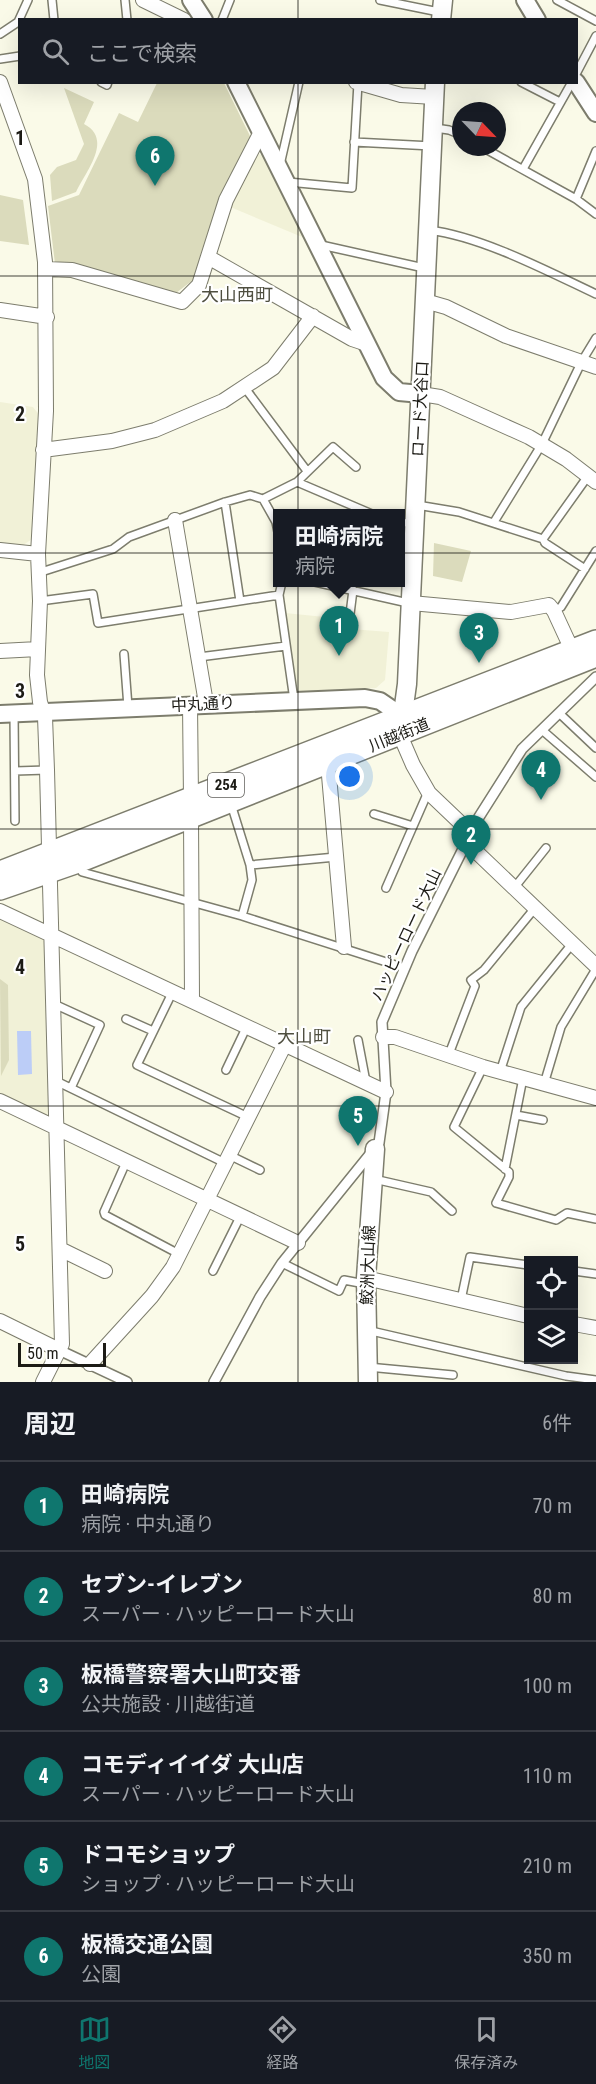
<!DOCTYPE html>
<html lang="ja">
<head>
<meta charset="utf-8">
<style>
  body { margin:0; font-family:"Roboto Condensed","Noto Sans JP",sans-serif; background:#242831; color:#f1f3f6 }
  .controls { position:absolute; right:18px; bottom:18px; display:grid; overflow:hidden; border-radius:0px; box-shadow:0 6px 24px #0002 }
  .controls button { width:54px; height:54px; display:grid; place-items:center; padding:0; border:0; border-bottom:2px solid #363941; background:#171b24; color:#f1f3f6; font:30px sans-serif }
  .compass { position:absolute; left:452px; top:102px; width:54px; height:54px; border-radius:50%; background:#171b24; box-shadow:0 6px 24px #0002; rotate:115deg }
  .scale { position:absolute; left:18px; bottom:15px; width:88px; box-sizing:border-box; padding-left:6px; border:3px solid #1c1b15; border-top:0; font-size:16px; line-height:21px; white-space:nowrap; color:#1c1b15; -webkit-text-stroke:4px #fff; paint-order:stroke }
  .you { position:absolute; left:350px; top:777px; width:21px; height:21px; margin:-15px; border:4px solid #fff; border-radius:50%; background:#1a73e8; box-shadow:0 0 0 9px #1a73e833 }
  .badge { display:grid; place-items:center; width:39px; height:39px; border-radius:50%; background:#0f766e; color:#fff; font-size:20px; font-weight:700 }
  .pin { position:absolute; translate:-50% -50px; filter:drop-shadow(0 2px 3px #0008) }
  .pin::after { content:''; position:absolute; top:32px; width:21px; height:18px; background:inherit; clip-path:polygon(0 0,100% 0,50% 100%) }
  .popup { position:absolute; left:273px; top:509px; width:132px; height:78px; box-sizing:border-box; display:grid; place-content:center; border-radius:0px; background:#171b24; filter:drop-shadow(0 2px 4px #0005); font-size:20px; white-space:nowrap; color:#9ea1a6 }
  .popup b { font-size:22px; color:#f1f3f6 }
  .popup::after { content:''; position:absolute; left:50%; top:100%; margin-left:-12px; border:12px solid transparent; border-top-color:#171b24 }
  .list { margin:0; padding:0; list-style:none }
  h2 { display:flex; justify-content:space-between; align-items:center; height:78px; margin:0; padding:0 24px; font-size:26px }
  h2 small { font-size:20px; font-weight:400; color:#9ea1a6 }
  .list li { display:grid; grid-template-columns:39px 1fr auto; gap:18px; align-items:center; box-sizing:border-box; height:90px; padding:0 24px; border-top:2px solid #363941 }
  .list b { display:block; font-size:22px; white-space:nowrap }
  .list p { margin:0; font-size:20px; white-space:nowrap; color:#9ea1a6 }
  .list em { font-size:20px; font-style:normal; color:#9ea1a6 }
  .icon { flex:none; width:33px; height:33px; fill:none; stroke:currentColor; stroke-width:2; stroke-linecap:round; stroke-linejoin:round }
  .map { position:relative; flex:none; width:596px; height:1382px; overflow:hidden }
  .search { position:absolute; background:#171b24; box-shadow:0 6px 24px #0002; left:18px; right:18px; top:18px; height:66px; display:flex; align-items:center; gap:15px; box-sizing:border-box; padding:0 21px; border-radius:0px; color:#9ea1a6; font-size:22px }
  .sheet { height:618px; background:#171b24 }
  nav { display:flex; justify-content:space-around; align-items:center; box-sizing:border-box; height:84px; border-top:2px solid #363941; background:#171b24; font-size:16px; color:#9ea1a6 }
  nav a { display:grid; justify-items:center; gap:3px }
  nav .on { color:#0f766e }
  .map>svg:first-child { display:block }
</style>
</head>
<body>
<div class="map">
<svg width="596" height="1382" viewBox="0 0 596 1382">
  <rect width="100%" height="100%" fill="#fafae8"/>
  <path fill="#f1f1d7" d="M 258,154 L 263,155 L 302,237 L 228,206 Z
    M 0,402 L 33,407 L 40,416 L 32,539 L 22,546 L 0,543 Z
    M 285,613 L 325,617 L 325,627 L 389,632 L 385,680 L 376,688 L 296,692 Z
    M 0,918 L 42,938 L 47,944 L 51,1111 L 44,1116 L 0,1095 Z"/>
  <path fill="#dbdbbc" d="M 157,83 L 224,83 L 251,138 L 229,177 L 193,280 L 176,293 L 74,264 L 55,264 L 48,206 L 79,195 L 119,113 L 138,122 Z
    M 64,88 L 94,102 L 84,124 C 113,139 87,170 76,192 L 52,201 L 50,175 L 57,167 L 76,160 L 84,144 Z
    M 0,195 L 23,200 L 29,245 L 0,241 Z
    M 434,543 L 471,551 L 462,582 L 433,576 Z
    M 0,979 L 8,985 L 9,1060 L 1,1076 Z"/>
  <path fill="#bccdf7" d="M 17,1031 L 31,1031 L 32,1074 L 18,1075 Z"/>
  <g fill="none" stroke-linecap="round" stroke-linejoin="round">
    <defs>
      <path id="service" d="M 52,0 L 54,20
        M 125,0 L 127,20
        M 380,0 L 439,12
        M 557,0 L 596,21
        M 222,20 L 230,0
        M 0,34 L 18,22 L 28,0
        M 0,59 L 20,56
        M 576,74 L 596,36
        M 101,82 L 107,85 L 108,82
        M 521,82 L 560,102
        M 435,128 L 449,130 L 461,135
        M 354,142 L 432,146
        M 482,147 L 576,199 L 596,214
        M 280,165 L 299,82
        M 523,169 L 572,82
        M 288,182 L 352,188 L 358,83
        M 576,199 L 596,151
        M 429,230 C 483,237 547,271 596,294
        M 321,245 L 424,268
        M 245,388 L 307,471
        M 297,482 L 372,514
        M 263,499 L 276,522 L 278,532
        M 225,502 L 240,601
        M 417,505 L 459,512 L 543,539 L 588,476
        M 400,522 L 414,524
        M 494,522 L 542,444 L 582,361 L 596,338
        M 543,539 L 545,543 L 585,569
        M 38,573 L 113,549 L 129,537 L 225,502 L 250,495 L 263,499 L 297,482 L 333,447 L 356,467
        M 282,582 L 279,595 L 294,700
        M 315,582 L 408,603
        M 40,601 L 93,594 L 98,623 L 279,595
        M 554,611 L 561,607 L 596,551
        M 350,614 L 353,590
        M 124,654 L 128,707
        M 199,657 L 286,646
        M 14,713 L 15,821
        M 559,713 L 596,748
        M 542,730 L 596,777
        M 15,771 L 47,770
        M 231,804 L 250,865 L 252,880 L 242,916
        M 374,814 L 413,826
        M 79,864 L 82,872 L 242,916 L 405,968
        M 250,865 L 336,857
        M 386,888 L 428,792
        M 514,888 L 546,848
        M 173,991 L 137,1065 L 248,1117
        M 54,1004 L 100,1025 L 71,1088
        M 126,1019 L 153,1031
        M 358,1040 L 366,1082
        M 449,1054 L 475,986 L 471,980 L 484,970 L 535,908
        M 483,1067 L 454,1127 L 509,1172 L 509,1177 L 496,1203 L 556,1220 L 567,1213 L 596,1219
        M 226,1070 L 247,1026
        M 500,1072 L 521,1007 L 572,944
        M 56,1081 L 225,1163
        M 544,1084 L 561,1027 L 596,969
        M 516,1115 L 543,1120
        M 229,1155 L 260,1170
        M 127,1160 L 104,1212 L 105,1215 L 179,1254
        M 505,1169 L 523,1078
        M 374,1179 L 431,1192 L 452,1211
        M 282,1263 L 339,1291 L 344,1280 L 365,1284
        M 213,1271 L 241,1215
        M 574,1271 L 596,1274
        M 461,1300 L 470,1257 L 528,1265
        M 367,1330 L 566,1376 L 596,1380
        M 368,1367 L 453,1375"/>
      <path id="pedestrian" d="M 59,1350 L 127,1382
        M 214,1382 L 260,1297 L 282,1263 L 379,1143 L 386,1092 L 382,1022 L 412,951 L 479,817 L 522,749 L 596,677"/>
      <path id="minor" d="M 143,0 L 184,20
        M 0,82 L 35,179 L 45,262 L 46,411 L 38,554 L 40,601 L 37,675 L 40,702 L 45,717 L 47,770 L 62,1344 L 43,1382
        M 356,82 L 401,95 L 434,97
        M 208,257 L 352,339 L 367,344
        M 46,269 L 72,270 L 182,302 L 199,285 L 226,200 L 261,132
        M 425,301 L 446,307 L 506,336 L 596,367
        M 0,310 L 47,317
        M 421,394 L 440,397 L 529,437 L 566,459 L 596,482
        M 43,450 L 112,441 L 155,430 L 223,401 L 273,368 L 313,316
        M 175,520 L 206,703
        M 0,550 L 38,554
        M 411,603 L 511,612 L 549,605 L 554,611 L 572,650
        M 0,651 L 38,649
        M 190,704 L 191,798
        M 400,735 L 413,765 L 429,793 L 471,833
        M 328,764 L 344,947
        M 191,817 L 192,1000
        M 466,842 L 596,966
        M 0,911 L 386,1092
        M 383,1037 L 395,1037 L 483,1067 L 596,1098
        M 0,1101 L 298,1243
        M 60,1249 L 105,1271
        M 366,1278 L 528,1316
        M 0,1321 L 59,1350
        M 574,1324 L 596,1328
        M 90,1364 L 152,1296 L 173,1267 L 285,1044"/>
      <path id="tertiary" d="M 191,0 L 204,20
        M 525,0 L 537,20
        M 236,82 L 384,378 L 399,392 L 421,394
        M 576,82 L 596,113
        M 0,714 L 365,698 L 380,701 L 402,716"/>
      <path id="secondary" d="M 441,20 L 443,0
        M 401,728 L 407,684 L 435,82
        M 368,1382 L 366,1278 L 375,1149"/>
      <path id="trunk" d="M 0,872 L 596,641
        M 0,889 L 78,862 L 596,656"/>
    </defs>
    <use href="#service" stroke="#7d7d6d" stroke-width="10"/>
    <use href="#pedestrian" stroke="#7d7d6d" stroke-width="12"/>
    <use href="#minor" stroke="#7d7d6d" stroke-width="16"/>
    <use href="#tertiary" stroke="#7d7d6d" stroke-width="20"/>
    <use href="#secondary" stroke="#7d7d6d" stroke-width="21"/>
    <use href="#trunk" stroke="#7d7d6d" stroke-width="24"/>
    <use href="#service" stroke="#fff" stroke-width="7"/>
    <use href="#pedestrian" stroke="#fff" stroke-width="9"/>
    <use href="#minor" stroke="#fff" stroke-width="14"/>
    <use href="#tertiary" stroke="#fff" stroke-width="16"/>
    <use href="#secondary" stroke="#fff" stroke-width="18"/>
    <use href="#trunk" stroke="#fff" stroke-width="21"/>
  </g>
  <path fill="none" stroke="#1c1b15" stroke-width="1.5" stroke-opacity="0.55" d="M 298,0 L 298,20M 298,82 L 298,1382M 0,276 L 596,276M 0,553 L 596,553M 0,829 L 596,829M 0,1106 L 596,1106"/>
  <g text-anchor="middle" dominant-baseline="central" stroke-width="4.5" stroke-linejoin="round" paint-order="stroke">
    <rect fill="#fff" stroke="#605f5b" stroke-width="1.5" x="208" y="773" width="36" height="24" rx="4.5"/>
    <g font-size="15" font-weight="bold" fill="#1c1b15">
      <text x="226" y="785">254</text>
    </g>
    <g font-size="16" fill="#1c1b15" stroke="#fff">
      <text transform="translate(420 409) rotate(-87)">ロード大谷口</text>
      <text transform="translate(203 704) rotate(-3)">中丸通り</text>
      <text transform="translate(399 735) rotate(-22)">川越街道</text>
      <text transform="translate(406 935) rotate(-65)">ハッピーロード大山</text>
      <text transform="translate(368 1265) rotate(-88)">鮫洲大山線</text>
    </g>
    <g font-size="18" fill="#4f4f40" stroke="#fff">
      <text x="237" y="294">大山西町</text>
      <text x="304" y="1036">大山町</text>
    </g>
  </g>
  <g font-size="20" text-anchor="middle" font-weight="bold" fill="#1c1b15" stroke="#fff" stroke-width="4.5" stroke-linejoin="round" paint-order="stroke">
    <text x="20" y="145">1</text>
    <text x="20" y="421">2</text>
    <text x="20" y="698">3</text>
    <text x="20" y="974">4</text>
    <text x="20" y="1251">5</text>
  </g>
</svg>
<div class="controls">
<button><svg class="icon" aria-label="locate" viewBox="0 0 24 24"><circle cx="12" cy="12" r="6"/><path d="M12 2v4M12 18v4M2 12h4M18 12h4"/></svg></button>
<button><svg class="icon" aria-label="layers" viewBox="0 0 24 24"><path d="M12 4l9 5-9 5-9-5zM3 14l9 5 9-5"/></svg></button>
</div>
<svg class="compass" viewBox="-18 -18 36 36"><path d="M0-13l5 13h-10z" fill="#e53935"/><path d="M0 13l5-13h-10z" fill="#9ea1a6"/></svg>
<div class="scale">50 m</div>
<div class="you"></div>
<div class="pin badge" style="left:339px;top:656px">1</div>
<div class="popup"><b>田崎病院</b>病院</div>
<div class="pin badge" style="left:471px;top:865px">2</div>
<div class="pin badge" style="left:479px;top:663px">3</div>
<div class="pin badge" style="left:541px;top:800px">4</div>
<div class="pin badge" style="left:358px;top:1146px">5</div>
<div class="pin badge" style="left:155px;top:186px">6</div>
<div class="search"><svg class="icon" aria-label="search" viewBox="0 0 24 24"><circle cx="10" cy="10" r="6"/><path d="M15 15l6 6"/></svg>ここで検索</div>
</div>
<section class="sheet">
<h2>周辺<small>6件</small></h2>
<ul class="list">
<li><span class="badge">1</span><div><b>田崎病院</b><p>病院 · 中丸通り</p></div><em>70 m</em></li>
<li><span class="badge">2</span><div><b>セブン-イレブン</b><p>スーパー · ハッピーロード大山</p></div><em>80 m</em></li>
<li><span class="badge">3</span><div><b>板橋警察署大山町交番</b><p>公共施設 · 川越街道</p></div><em>100 m</em></li>
<li><span class="badge">4</span><div><b>コモディイイダ 大山店</b><p>スーパー · ハッピーロード大山</p></div><em>110 m</em></li>
<li><span class="badge">5</span><div><b>ドコモショップ</b><p>ショップ · ハッピーロード大山</p></div><em>210 m</em></li>
<li><span class="badge">6</span><div><b>板橋交通公園</b><p>公園</p></div><em>350 m</em></li>
</ul>
</section>
<nav>
<a class="on"><svg class="icon" aria-label="map" viewBox="0 0 24 24"><path d="M3 6l6-2 6 2 6-2v14l-6 2-6-2-6 2zM9 4v14M15 6v14"/></svg>地図</a>
<a><svg class="icon" aria-label="directions" viewBox="0 0 24 24"><path d="M12 3l9 9-9 9-9-9zM9 14v-3h6M13 9l2 2-2 2"/></svg>経路</a>
<a><svg class="icon" aria-label="saved" viewBox="0 0 24 24"><path d="M7 4h10v16l-5-4-5 4z"/></svg>保存済み</a>
</nav>
</body>
</html>
